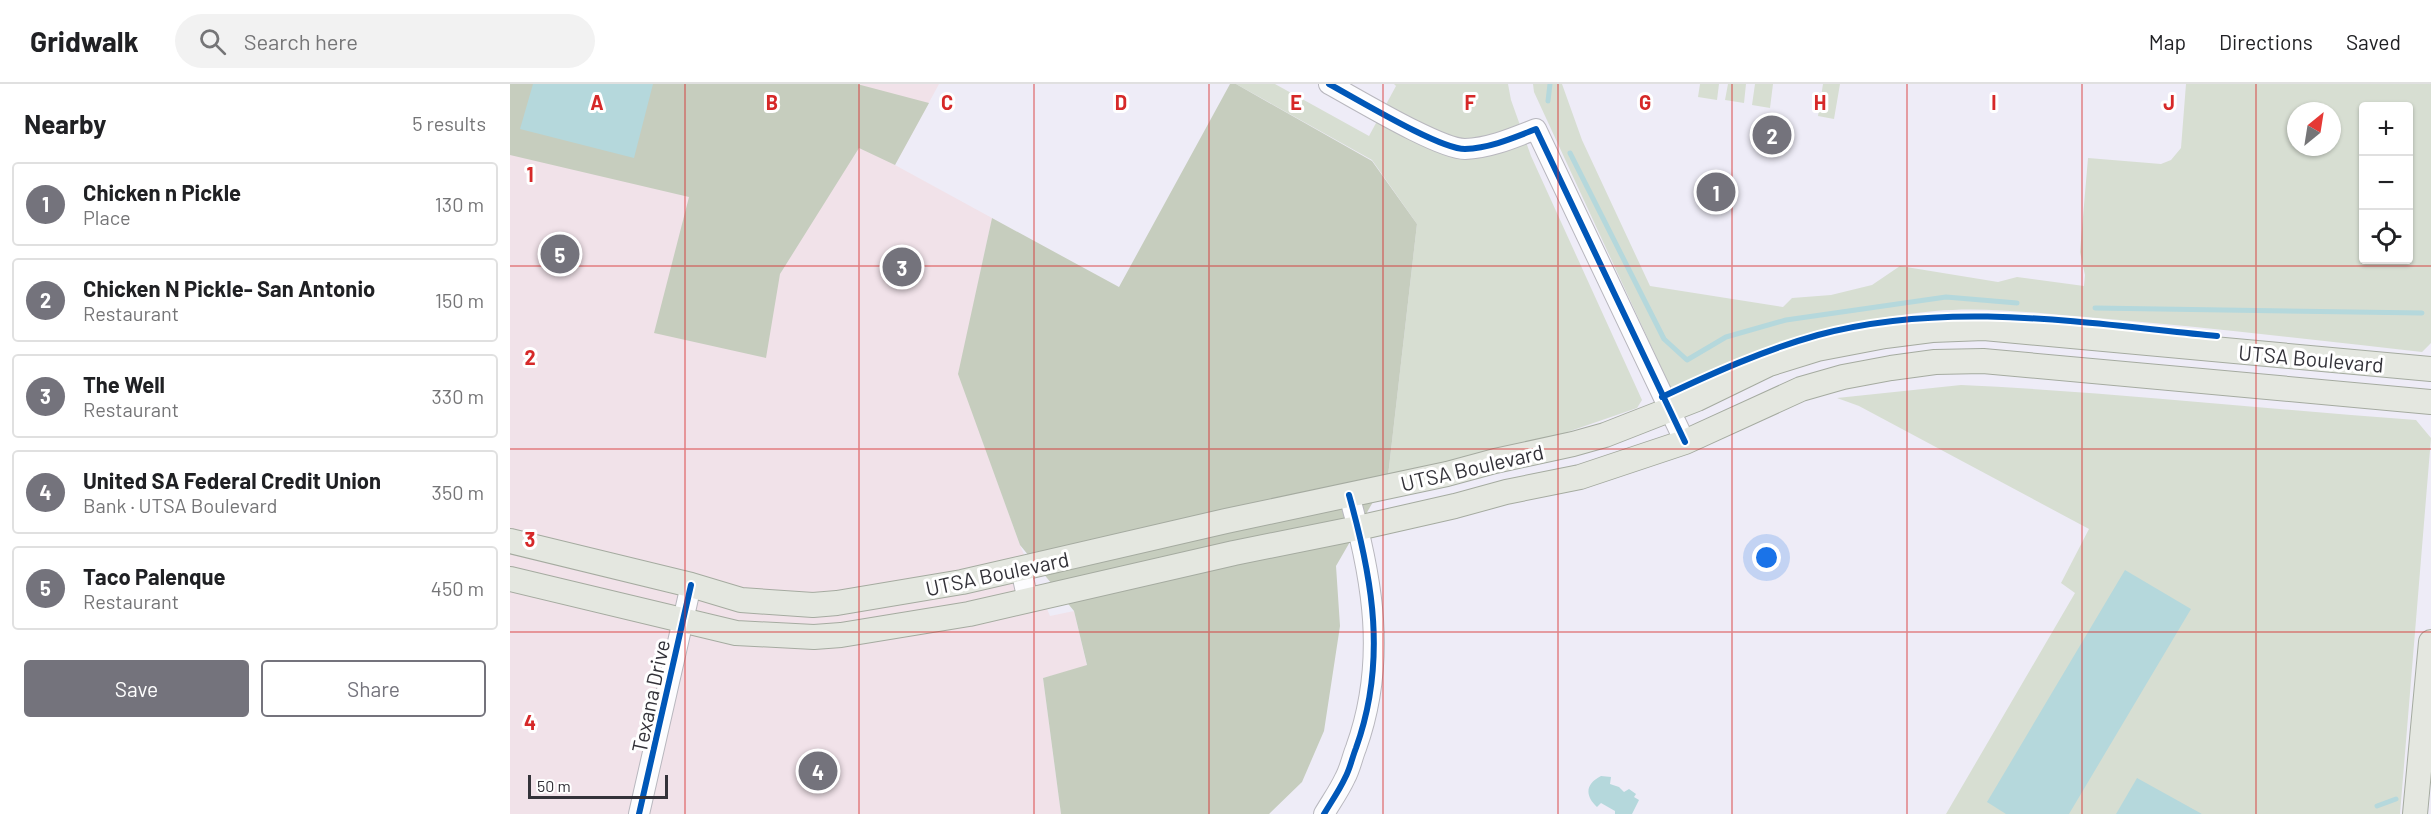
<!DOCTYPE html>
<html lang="en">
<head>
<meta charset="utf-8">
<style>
  body { margin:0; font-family:Barlow,sans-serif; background:#f2f2f2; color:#202124 }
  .controls { position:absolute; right:18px; top:18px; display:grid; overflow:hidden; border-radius:6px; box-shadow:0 2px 4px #0004 }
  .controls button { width:54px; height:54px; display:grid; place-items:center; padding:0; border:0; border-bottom:2px solid #e0e0e0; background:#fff; color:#202124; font:30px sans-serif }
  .compass { position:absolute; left:1777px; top:18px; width:54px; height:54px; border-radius:50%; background:#fff; box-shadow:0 2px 4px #0004; rotate:30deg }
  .scale { position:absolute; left:18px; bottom:15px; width:140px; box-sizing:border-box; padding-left:6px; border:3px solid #333239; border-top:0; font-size:16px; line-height:21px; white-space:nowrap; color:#333239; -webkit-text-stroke:4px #fff; paint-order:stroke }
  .you { position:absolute; left:1257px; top:474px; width:21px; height:21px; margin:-15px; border:4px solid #fff; border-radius:50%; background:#1a73e8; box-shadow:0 0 0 9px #1a73e833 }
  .badge { display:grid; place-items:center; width:39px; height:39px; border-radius:50%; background:#74737c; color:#fff; font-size:20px; font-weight:700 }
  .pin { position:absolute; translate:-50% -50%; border:3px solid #fff; box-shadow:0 2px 6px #0006 }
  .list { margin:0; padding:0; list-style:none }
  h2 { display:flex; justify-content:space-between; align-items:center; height:78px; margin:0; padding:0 24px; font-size:26px }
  h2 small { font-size:20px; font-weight:400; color:#757577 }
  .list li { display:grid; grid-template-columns:39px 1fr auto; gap:18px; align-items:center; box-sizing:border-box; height:84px; margin:0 12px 12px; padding:0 12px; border:2px solid #e0e0e0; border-radius:6px }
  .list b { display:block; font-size:22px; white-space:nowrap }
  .list p { margin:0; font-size:20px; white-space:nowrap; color:#757577 }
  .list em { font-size:20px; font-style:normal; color:#757577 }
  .actions { display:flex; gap:12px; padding:18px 24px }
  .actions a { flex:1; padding:14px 0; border:2px solid #74737c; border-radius:6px; text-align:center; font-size:21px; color:#74737c }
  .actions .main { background:#74737c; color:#fff }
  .icon { flex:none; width:33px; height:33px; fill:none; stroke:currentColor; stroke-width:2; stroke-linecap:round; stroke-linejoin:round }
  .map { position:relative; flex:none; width:1921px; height:730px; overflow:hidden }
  header { display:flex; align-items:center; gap:36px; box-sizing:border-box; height:84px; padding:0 30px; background:#fff; border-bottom:2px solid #e0e0e0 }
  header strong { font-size:28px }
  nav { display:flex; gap:33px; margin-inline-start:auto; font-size:21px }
  .search { width:420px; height:54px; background:#f2f2f2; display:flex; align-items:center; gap:15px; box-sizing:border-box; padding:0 21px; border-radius:33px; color:#757577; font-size:22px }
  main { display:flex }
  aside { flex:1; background:#fff }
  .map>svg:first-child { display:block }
</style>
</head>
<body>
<header>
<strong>Gridwalk</strong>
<div class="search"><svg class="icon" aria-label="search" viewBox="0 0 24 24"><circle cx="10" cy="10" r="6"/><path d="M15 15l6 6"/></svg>Search here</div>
<nav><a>Map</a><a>Directions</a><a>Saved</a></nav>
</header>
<main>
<aside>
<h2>Nearby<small>5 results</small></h2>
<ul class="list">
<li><span class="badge">1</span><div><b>Chicken n Pickle</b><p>Place</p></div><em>130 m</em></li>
<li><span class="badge">2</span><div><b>Chicken N Pickle- San Antonio</b><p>Restaurant</p></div><em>150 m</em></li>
<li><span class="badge">3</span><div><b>The Well</b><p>Restaurant</p></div><em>330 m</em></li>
<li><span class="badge">4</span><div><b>United SA Federal Credit Union</b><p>Bank · UTSA Boulevard</p></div><em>350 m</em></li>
<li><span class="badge">5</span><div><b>Taco Palenque</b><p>Restaurant</p></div><em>450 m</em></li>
</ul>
<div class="actions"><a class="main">Save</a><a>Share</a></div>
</aside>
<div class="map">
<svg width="1921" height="730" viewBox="0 0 1921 730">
  <rect width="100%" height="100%" fill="#eeecf7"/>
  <path fill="#f1e2e9" d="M 0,0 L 429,0 L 385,81 L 482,134 L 449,290 L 510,461 L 540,532 L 564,527 L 577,582 L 533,594 L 551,730 L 0,730 Z"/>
  <path fill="#d7ded2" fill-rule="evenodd" d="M 726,0 L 765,0 L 859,52 L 886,2 L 884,0 L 998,0 L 1001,16 L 1021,72 L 1132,316 L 1127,324 L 1043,353 L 878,392 L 907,140 L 862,76 Z
    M 1023,0 L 1052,0 L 1072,56 L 1140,202 L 1273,223 L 1282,214 L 1321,211 L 1362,201 L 1390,182 L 1488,198 L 1507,193 L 1574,202 L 1575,191 L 1570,168 L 1578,74 L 1651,80 L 1661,76 L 1671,64 L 1676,0 L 1921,0 L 1921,259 L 1912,268 C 1803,256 1696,243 1587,234 C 1535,230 1476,222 1425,227 C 1329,236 1247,261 1161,305 L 1024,8 ZM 1854,22 L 1898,22 L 1898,176 L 1854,176 ZM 1786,27 L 1822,27 L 1822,63 L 1786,63 Z
    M 1190,0 L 1209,0 L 1207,16 L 1188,13 Z
    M 1218,0 L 1236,0 L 1234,19 L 1215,16 Z
    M 1245,0 L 1263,0 L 1260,24 L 1242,21 Z
    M 1313,0 L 1330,0 L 1324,35 L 1308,32 Z
    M 1451,301 C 1603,308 1754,325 1906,336 L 1921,354 L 1890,730 L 1436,730 L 1565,509 L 1551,499 L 1579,445 L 1349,322 L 1327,314 Z"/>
  <path fill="#c6cdbe" d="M 0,0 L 347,0 L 419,19 L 385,81 L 349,64 L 270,190 L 256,274 L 144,249 L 179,113 L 0,71 Z
    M 720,0 L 726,0 L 862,77 L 907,140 L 878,392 L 826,482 L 830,542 L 814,647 L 792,698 L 759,730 L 551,730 L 533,594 L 577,581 L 564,527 L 510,461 L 448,290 L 482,134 L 609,203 Z"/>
  <path fill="#b5d8dc" d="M 23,0 L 143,0 L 124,74 L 10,45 Z
    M 1615,486 L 1681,525 L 1559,730 L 1496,730 L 1477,718 Z
    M 1091,692 L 1101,693 L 1100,700 L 1109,703 L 1114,708 L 1119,705 L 1126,710 L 1124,713 L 1129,716 L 1122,730 L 1105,730 L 1105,727 L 1091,719 L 1087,723 C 1075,712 1075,700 1091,692 Z
    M 1627,694 L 1692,730 L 1606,730 Z"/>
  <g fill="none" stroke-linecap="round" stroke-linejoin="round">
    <path stroke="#b5d8dc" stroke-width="5" d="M 1038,17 L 1040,0
      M 1060,69 L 1154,255 L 1177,276 L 1216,253 L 1276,236 L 1436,213 L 1507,219
      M 1585,224 L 1912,229
      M 1867,722 L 1886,715"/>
    <defs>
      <path id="minor" d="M 819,0 C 847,15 929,65 955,65 C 980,64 1003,54 1026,45 L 1175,358
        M 511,485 L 518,517
        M 129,730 L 181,501
        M 814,730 C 821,718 829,707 835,694 C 840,685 842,674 846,664 C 877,578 863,496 839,411"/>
      <path id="major" d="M 0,457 L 181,501 L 231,516 L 303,521 L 327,519 L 452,498 L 716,437 L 937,390 L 985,377 L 1063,360 L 1095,351 L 1187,315 L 1259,280 L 1307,265 L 1375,252 L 1422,246 L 1474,244 L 1921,285
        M 0,495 L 226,549 L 304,553 L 331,551 L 459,530 L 724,469 L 848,444 L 945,422 L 996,408 L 1070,393 L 1175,358 L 1291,305 L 1333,293 L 1381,284 L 1425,278 L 1473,277 L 1921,318
        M 1905,730 L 1921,558"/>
    </defs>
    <use href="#minor" stroke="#b8b7be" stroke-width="22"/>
    <use href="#major" stroke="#a5aba0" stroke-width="26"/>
    <use href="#minor" stroke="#fcfcfe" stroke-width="20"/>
    <use href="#major" stroke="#e4e7e0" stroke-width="24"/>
    <defs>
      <path id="cycleway" d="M 819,0 C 847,15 929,65 955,65 C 980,64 1003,54 1026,45 L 1175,358
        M 1152,313 C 1203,289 1254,266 1308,251 C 1439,216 1574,239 1707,252
        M 129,730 L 181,501
        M 814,730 C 821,718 829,707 835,694 C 840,685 842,674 846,664 C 877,578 863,496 839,411"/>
    </defs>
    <use href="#cycleway" stroke="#fff" stroke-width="10"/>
    <use href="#cycleway" stroke="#0057b8" stroke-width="6"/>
  </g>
  <path fill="none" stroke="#d62828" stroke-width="1.5" stroke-opacity="0.55" d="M 175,0 L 175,730M 349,0 L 349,730M 524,0 L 524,730M 699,0 L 699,730M 873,0 L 873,730M 1048,0 L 1048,730M 1222,0 L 1222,730M 1397,0 L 1397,730M 1572,0 L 1572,730M 1746,0 L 1746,730M 0,182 L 1921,182M 0,365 L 1921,365M 0,548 L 1921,548"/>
  <g text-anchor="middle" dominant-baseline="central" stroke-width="6" stroke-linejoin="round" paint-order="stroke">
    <g font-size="21" fill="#333239" stroke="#fff">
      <text transform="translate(1801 274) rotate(5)">UTSA Boulevard</text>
      <text transform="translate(962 383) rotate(-13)">UTSA Boulevard</text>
      <text transform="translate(487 489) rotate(-12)">UTSA Boulevard</text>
      <text transform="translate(140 612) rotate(-78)">Texana Drive</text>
    </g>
  </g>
  <g font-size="20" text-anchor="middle" font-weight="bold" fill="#d62828" stroke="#fff" stroke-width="6" stroke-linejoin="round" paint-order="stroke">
    <text x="87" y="26">A</text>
    <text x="262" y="26">B</text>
    <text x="437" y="26">C</text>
    <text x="611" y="26">D</text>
    <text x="786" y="26">E</text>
    <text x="960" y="26">F</text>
    <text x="1135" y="26">G</text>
    <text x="1310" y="26">H</text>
    <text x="1484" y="26">I</text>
    <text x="1659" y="26">J</text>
    <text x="20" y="98">1</text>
    <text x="20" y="281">2</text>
    <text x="20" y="463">3</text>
    <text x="20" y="646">4</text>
  </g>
</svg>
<div class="controls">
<button>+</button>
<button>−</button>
<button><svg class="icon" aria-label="locate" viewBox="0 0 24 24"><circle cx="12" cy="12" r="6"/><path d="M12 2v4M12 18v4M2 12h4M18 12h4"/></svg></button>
</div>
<svg class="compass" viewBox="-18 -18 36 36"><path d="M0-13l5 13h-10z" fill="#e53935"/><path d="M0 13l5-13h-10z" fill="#757577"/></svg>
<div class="scale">50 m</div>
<div class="you"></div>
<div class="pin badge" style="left:1206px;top:108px">1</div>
<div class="pin badge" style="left:1262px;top:51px">2</div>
<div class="pin badge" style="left:392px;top:183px">3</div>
<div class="pin badge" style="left:308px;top:687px">4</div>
<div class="pin badge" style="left:50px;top:170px">5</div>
</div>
</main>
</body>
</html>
